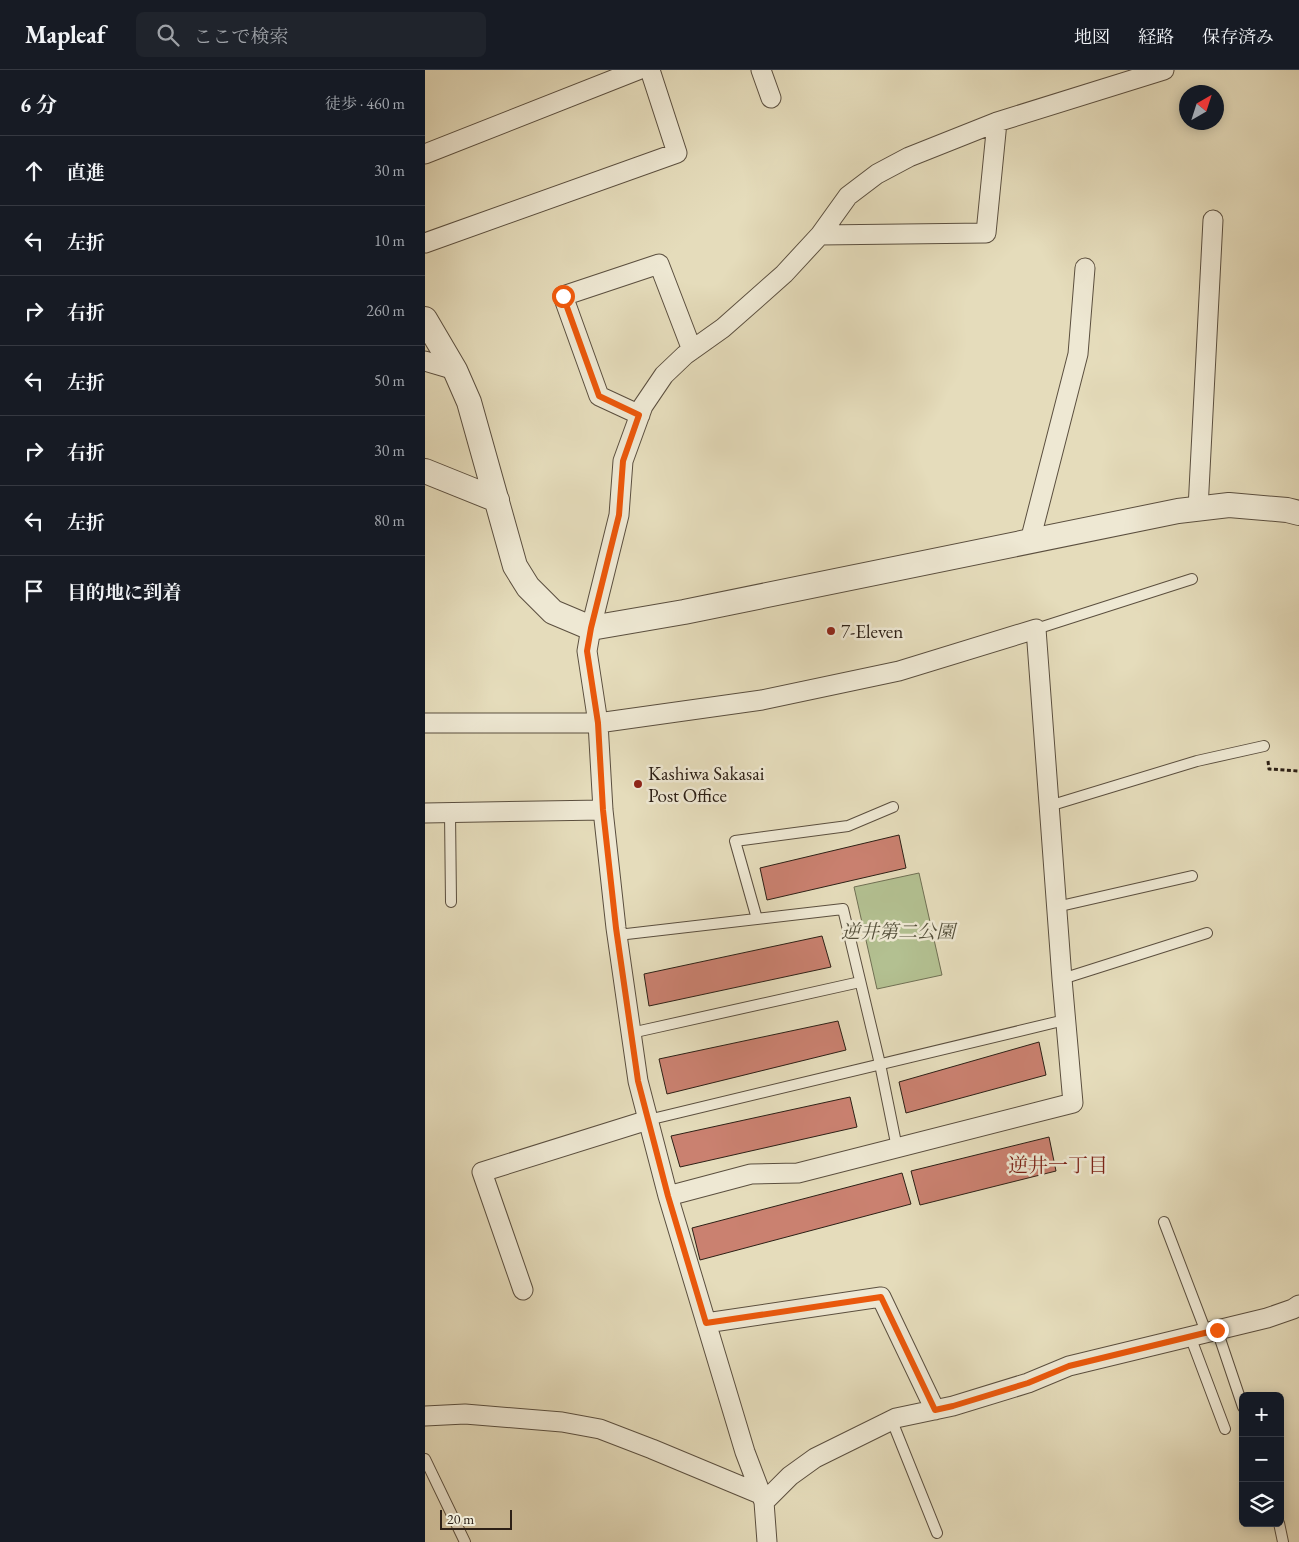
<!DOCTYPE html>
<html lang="ja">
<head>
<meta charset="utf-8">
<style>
  body { margin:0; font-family:"EB Garamond","Noto Serif JP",serif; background:#20242c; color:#f1f3f6 }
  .controls { position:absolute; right:15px; bottom:15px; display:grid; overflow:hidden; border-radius:8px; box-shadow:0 2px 12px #0003 }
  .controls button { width:45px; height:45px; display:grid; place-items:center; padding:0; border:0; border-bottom:1px solid #363941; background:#171b24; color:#f1f3f6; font:25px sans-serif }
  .compass { position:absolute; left:754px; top:15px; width:45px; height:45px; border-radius:50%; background:#171b24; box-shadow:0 2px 12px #0003; rotate:39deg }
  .scale { position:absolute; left:15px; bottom:12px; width:72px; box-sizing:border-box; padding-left:5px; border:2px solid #2d2016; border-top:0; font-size:14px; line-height:18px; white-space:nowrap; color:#2d2016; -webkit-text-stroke:4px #eee8d3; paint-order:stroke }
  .stop { position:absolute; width:15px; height:15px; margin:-11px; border:4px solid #ea580c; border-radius:50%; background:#fff }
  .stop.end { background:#ea580c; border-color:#fff; box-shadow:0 1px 5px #0008 }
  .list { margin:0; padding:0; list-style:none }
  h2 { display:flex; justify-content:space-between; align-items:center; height:65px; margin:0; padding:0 20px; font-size:21px }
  h2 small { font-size:16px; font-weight:400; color:#9ea1a6 }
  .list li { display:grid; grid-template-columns:32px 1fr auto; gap:15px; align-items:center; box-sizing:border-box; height:70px; padding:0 20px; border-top:1px solid #363941 }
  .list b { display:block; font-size:19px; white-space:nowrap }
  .list em { font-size:16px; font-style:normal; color:#9ea1a6 }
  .icon { flex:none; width:28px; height:28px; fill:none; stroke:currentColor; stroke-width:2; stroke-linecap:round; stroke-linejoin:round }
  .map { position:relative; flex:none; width:874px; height:1472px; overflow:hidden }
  header { display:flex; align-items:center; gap:30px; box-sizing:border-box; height:70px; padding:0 25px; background:#171b24; border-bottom:1px solid #363941 }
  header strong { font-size:24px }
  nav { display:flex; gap:28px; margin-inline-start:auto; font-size:18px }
  .search { width:350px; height:45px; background:#20242c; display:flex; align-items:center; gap:12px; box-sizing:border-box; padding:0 18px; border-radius:8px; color:#9ea1a6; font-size:19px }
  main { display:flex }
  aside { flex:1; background:#171b24 }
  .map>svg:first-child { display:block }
</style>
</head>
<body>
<header>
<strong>Mapleaf</strong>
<div class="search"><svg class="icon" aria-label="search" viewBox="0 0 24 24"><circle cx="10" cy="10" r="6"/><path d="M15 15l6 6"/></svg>ここで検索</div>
<nav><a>地図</a><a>経路</a><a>保存済み</a></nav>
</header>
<main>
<aside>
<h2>6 分<small>徒歩 · 460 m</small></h2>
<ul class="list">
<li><svg class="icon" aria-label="ahead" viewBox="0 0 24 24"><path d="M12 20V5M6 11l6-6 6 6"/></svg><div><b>直進</b></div><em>30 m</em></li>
<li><svg class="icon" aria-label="left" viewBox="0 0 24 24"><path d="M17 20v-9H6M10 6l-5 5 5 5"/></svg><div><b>左折</b></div><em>10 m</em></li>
<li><svg class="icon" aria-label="right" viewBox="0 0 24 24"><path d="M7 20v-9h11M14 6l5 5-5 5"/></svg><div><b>右折</b></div><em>260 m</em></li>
<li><svg class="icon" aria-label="left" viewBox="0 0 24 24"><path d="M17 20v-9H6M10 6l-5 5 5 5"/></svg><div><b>左折</b></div><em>50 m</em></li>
<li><svg class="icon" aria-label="right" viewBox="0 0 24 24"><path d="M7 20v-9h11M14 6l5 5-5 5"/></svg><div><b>右折</b></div><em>30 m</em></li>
<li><svg class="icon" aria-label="left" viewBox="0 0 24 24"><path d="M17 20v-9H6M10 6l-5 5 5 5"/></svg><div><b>左折</b></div><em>80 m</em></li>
<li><svg class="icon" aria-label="arrive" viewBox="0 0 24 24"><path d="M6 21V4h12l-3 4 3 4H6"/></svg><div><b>目的地に到着</b></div></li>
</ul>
</aside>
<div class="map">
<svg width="874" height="1472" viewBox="0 0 874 1472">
  <rect width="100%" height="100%" fill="#e5dcbb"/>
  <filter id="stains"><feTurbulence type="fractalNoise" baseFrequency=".004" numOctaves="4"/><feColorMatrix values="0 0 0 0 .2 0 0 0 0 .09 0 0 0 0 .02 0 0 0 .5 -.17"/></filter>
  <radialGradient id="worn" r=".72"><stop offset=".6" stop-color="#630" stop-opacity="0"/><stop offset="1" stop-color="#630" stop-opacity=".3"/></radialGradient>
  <path fill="#b3c091" stroke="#707054" d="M 494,803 L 517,905 L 452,919 L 429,817 Z"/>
  <path fill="#ca8170" stroke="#2d2016" d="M 474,765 L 481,798 L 342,830 L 335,798 Z
    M 397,866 L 406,897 L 224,936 L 219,904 Z
    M 413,951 L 421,980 L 242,1024 L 234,989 Z
    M 614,972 L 621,1005 L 481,1043 L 474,1012 Z
    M 425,1027 L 432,1057 L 255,1097 L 246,1066 Z
    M 624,1067 L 631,1101 L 495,1135 L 486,1101 Z
    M 477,1103 L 486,1134 L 275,1190 L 267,1158 Z"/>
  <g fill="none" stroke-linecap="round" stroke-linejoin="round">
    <defs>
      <path id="service" d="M 611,559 L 767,509
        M 624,736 L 772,691 L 839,676
        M 25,743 L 26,832
        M 631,837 L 767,806
        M 332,849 L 310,771 L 423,756 L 468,737
        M 193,865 L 418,839 L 455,994 L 472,1078
        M 637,909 L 782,863
        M 206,963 L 435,912
        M 223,1050 L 640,950
        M 739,1152 L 781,1262
        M 792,1260 L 818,1337
        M 765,1266 L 800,1359
        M 467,1351 L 512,1463
        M 0,1389 L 40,1472
        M 854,1453 L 858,1472"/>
      <path id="minor" d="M 336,0 L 346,28
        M 0,84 L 213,0
        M 395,165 L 561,163 L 572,52
        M 0,173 L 252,83 L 225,0
        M 0,291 L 30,300
        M 215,345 L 174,326 L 138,226 L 234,194 L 267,280
        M 773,439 L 788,150
        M 605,471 L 653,284 L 660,198
        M 0,653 L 173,653 L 337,630 L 474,601 L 611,559 L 637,909 L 648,1033 L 373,1103 L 326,1104 L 243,1126
        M 0,743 L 178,740
        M 98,1220 L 57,1102 L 223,1050
        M 281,1253 L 456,1227 L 510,1340
        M 0,1346 L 40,1344 L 137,1352 L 175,1359 L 227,1379 L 335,1424
        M 339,1432 L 365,1406 L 390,1388 L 471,1348 L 528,1336 L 603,1313 L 644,1296 L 842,1248 L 868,1239 L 874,1235
        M 342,1472 L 339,1432 L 320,1382 L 243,1126 L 213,1011 L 191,858 L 178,740 L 173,653 L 162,581 L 166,558 L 194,445 L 198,391 L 218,336 L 239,305 L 260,285 L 298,258 L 359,204 L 395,165 L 423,126 L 452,104 L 484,87 L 572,52 L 739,0"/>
      <path id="tertiary" d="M 0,249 L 30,300 L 44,332 L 90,496 L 103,517 L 128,542 L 166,558 L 259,542 L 753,441 L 804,435 L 862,440 L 874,443
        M 0,401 L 72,430"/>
    </defs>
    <use href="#service" stroke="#5b4f3f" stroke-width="12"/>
    <use href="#minor" stroke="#5b4f3f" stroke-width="21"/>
    <use href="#tertiary" stroke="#5b4f3f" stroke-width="26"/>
    <path stroke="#2d2016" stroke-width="3" stroke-dasharray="4 2.5" stroke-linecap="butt" d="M 843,691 L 844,699 L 874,701"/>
    <use href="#service" stroke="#eee8d3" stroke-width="10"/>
    <use href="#minor" stroke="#eee8d3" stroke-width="19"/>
    <use href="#tertiary" stroke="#eee8d3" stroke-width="24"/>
  </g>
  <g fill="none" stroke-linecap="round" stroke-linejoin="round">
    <path stroke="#ea580c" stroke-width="6" d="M 138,226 L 174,326 L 214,345 L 198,391 L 194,445 L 166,558 L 162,581 L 173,653 L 178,740 L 191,858 L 213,1011 L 243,1126 L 281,1253 L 456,1227 L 510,1340 L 528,1336 L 603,1313 L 644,1296 L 792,1260"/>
  </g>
  <g fill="#8f2418" stroke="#eee8d3" stroke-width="2">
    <circle cx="406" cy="561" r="5"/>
    <circle cx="213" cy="714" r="5"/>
  </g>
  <g text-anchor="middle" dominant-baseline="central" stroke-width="5" stroke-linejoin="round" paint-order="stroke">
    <g font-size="19" fill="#2d2016" stroke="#eee8d3" text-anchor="start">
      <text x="416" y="561">7-Eleven</text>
      <text x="223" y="703">Kashiwa Sakasai<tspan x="223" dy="22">Post Office</tspan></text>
    </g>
    <g font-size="19" font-style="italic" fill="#55503b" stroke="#eee8d3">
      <text x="473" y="861">逆井第二公園</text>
    </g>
    <g font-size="20" fill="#7a1f14" stroke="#eee8d3">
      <text x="633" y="1095">逆井一丁目</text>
    </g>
  </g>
  <rect width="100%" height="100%" filter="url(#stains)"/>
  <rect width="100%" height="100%" fill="url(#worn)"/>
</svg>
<div class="controls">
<button>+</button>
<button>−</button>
<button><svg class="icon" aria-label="layers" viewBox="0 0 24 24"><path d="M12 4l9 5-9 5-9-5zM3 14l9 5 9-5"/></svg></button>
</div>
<svg class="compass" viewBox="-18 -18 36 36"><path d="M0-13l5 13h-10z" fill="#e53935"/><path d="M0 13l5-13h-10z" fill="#9ea1a6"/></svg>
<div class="scale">20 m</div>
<div class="stop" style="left:138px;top:226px"></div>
<div class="stop end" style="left:792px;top:1260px"></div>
</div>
</main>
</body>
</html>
